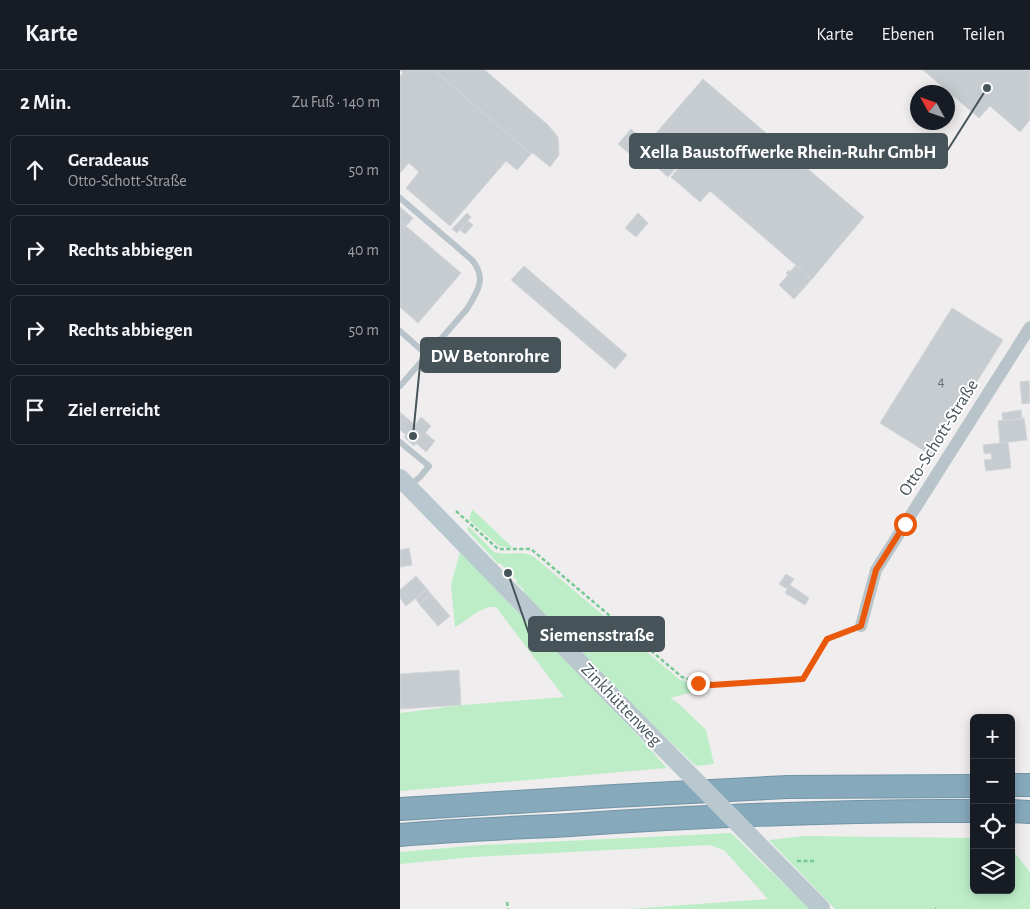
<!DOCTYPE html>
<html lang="de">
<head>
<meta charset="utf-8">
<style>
  body { margin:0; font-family:"Alegreya Sans",sans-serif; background:#20242c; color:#f1f3f6 }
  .controls { position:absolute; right:15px; bottom:15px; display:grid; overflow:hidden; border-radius:8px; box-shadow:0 2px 12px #0003 }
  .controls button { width:45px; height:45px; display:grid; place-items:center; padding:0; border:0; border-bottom:1px solid #363941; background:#171b24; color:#f1f3f6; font:25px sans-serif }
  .compass { position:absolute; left:510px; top:15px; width:45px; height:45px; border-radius:50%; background:#171b24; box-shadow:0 2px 12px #0003; rotate:310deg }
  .stop { position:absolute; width:15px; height:15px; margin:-11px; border:4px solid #ea580c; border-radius:50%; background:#fff }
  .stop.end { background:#ea580c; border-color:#fff; box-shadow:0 1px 5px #0008 }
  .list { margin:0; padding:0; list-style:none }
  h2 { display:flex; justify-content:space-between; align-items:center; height:65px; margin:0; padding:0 20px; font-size:21px }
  h2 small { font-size:16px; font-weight:400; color:#9ea1a6 }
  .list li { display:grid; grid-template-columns:32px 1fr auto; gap:15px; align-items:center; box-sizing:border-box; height:70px; margin:0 10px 10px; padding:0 10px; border:1px solid #363941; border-radius:8px }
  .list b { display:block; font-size:19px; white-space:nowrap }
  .list p { margin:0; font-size:16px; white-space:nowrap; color:#9ea1a6 }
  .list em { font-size:16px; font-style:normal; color:#9ea1a6 }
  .icon { flex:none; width:28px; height:28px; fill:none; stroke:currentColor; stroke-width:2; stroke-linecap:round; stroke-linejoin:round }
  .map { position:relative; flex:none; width:630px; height:839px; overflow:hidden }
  header { display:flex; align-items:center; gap:30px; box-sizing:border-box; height:70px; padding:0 25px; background:#171b24; border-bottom:1px solid #363941 }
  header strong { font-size:24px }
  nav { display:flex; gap:28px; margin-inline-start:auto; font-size:18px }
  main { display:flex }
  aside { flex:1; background:#171b24 }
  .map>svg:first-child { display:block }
</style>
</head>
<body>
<header>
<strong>Karte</strong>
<nav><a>Karte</a><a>Ebenen</a><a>Teilen</a></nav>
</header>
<main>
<aside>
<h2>2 Min.<small>Zu Fuß · 140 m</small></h2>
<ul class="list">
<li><svg class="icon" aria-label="ahead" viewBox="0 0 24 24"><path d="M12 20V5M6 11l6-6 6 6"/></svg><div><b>Geradeaus</b><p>Otto-Schott-Straße</p></div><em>50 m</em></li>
<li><svg class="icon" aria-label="right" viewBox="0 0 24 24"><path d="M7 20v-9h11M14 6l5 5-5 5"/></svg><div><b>Rechts abbiegen</b></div><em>40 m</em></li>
<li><svg class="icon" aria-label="right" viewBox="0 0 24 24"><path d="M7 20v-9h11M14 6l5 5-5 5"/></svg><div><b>Rechts abbiegen</b></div><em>50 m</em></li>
<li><svg class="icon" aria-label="arrive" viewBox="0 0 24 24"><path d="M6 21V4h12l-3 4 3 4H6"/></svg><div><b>Ziel erreicht</b></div></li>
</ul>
</aside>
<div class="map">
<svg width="630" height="839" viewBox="0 0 630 839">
  <rect width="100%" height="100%" fill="#f0edee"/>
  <path fill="#bdedc7" d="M 72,439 L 110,475 L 112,478 L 99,476 L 69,450 Z
    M 68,456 L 94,482 C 107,486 121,480 133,486 L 279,609 L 305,619 L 270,628 L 278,633 L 306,660 L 314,694 L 296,696 L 255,657 L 122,523 L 124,520 L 116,513 L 117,511 L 100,493 L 98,494 L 67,460 Z
    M 60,482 L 231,658 L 267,698 L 0,721 L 0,643 L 63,635 L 164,627 L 96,537 C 79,536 69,550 55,557 L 51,515 Z
    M 331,763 L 410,839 L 228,839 L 368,829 L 324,780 L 309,775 L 74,787 L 0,794 L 0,782 L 82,775 Z
    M 405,766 L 574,768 L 574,820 L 611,820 L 611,778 L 630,802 L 630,839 L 435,839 L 369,770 Z"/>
  <path fill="#c7ccd0" stroke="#d1d5d9" d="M 0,0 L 34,0 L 131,84 L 117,100 L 106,91 L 50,156 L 6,118 L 19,102 L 9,93 L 0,103 L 0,6 L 3,3 Z
    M 34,0 L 85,0 L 148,55 L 158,67 L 159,85 L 150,97 L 133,83 L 131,84 Z
    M 523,0 L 630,0 L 630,50 L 620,62 L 590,36 L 579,48 Z
    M 303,9 L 464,147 L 412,209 L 310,121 L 300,132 L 271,107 L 281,95 L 251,69 Z
    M 231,59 L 244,70 L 231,85 L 218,74 Z
    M 260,85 L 276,98 L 268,107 L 252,93 Z
    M 0,137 L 13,148 L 6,156 L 0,151 Z
    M 67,143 L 71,147 L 57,163 L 52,159 Z
    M 238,143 L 248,153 L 236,167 L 225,158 Z
    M 0,151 L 61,203 L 18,253 L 0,237 Z
    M 68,151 L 73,155 L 65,164 L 60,160 Z
    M 396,195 L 412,209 L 394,229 L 379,215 L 388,205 L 386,203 L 389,200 L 390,202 Z
    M 124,196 L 227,285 L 215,299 L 111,210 Z
    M 552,238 L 603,270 L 531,385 L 480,353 Z
    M 629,311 L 630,333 L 622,334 L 620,312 Z
    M 621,340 L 622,349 L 603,351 L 602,343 Z
    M 0,342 L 15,355 L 21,347 L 31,356 L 25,363 L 35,371 L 26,382 L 16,373 L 14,376 L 4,367 L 6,365 L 0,360 Z
    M 624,348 L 627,370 L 600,373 L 598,351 Z
    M 608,372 L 611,398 L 586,401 L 584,390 L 592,389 L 591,383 L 584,384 L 583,375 Z
    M 9,478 L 12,495 L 0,497 L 0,480 Z
    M 386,504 L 394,509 L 387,519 L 379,514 Z
    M 16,506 L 27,519 L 6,536 L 0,528 L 0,520 Z
    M 390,515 L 409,528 L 405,535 L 385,523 Z
    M 27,519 L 31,524 L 19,534 L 16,529 Z
    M 31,524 L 50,546 L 38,556 L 19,534 Z
    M 59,600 L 61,635 L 0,639 L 0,604 Z"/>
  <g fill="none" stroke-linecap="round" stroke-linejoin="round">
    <defs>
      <path id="highway" d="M 611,715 L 630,715
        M 0,739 L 214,726 L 387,717 L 574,716
        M 611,741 L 630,742
        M 0,765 C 56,760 113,758 170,755 C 304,746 439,740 574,741"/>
    </defs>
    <use href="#highway" stroke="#7294a6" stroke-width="24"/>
    <path stroke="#76c992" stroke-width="2.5" stroke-dasharray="4 2.5" stroke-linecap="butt" d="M 56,441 L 98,479 L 131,479 L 282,607 L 298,613 L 312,615 L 403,609 L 427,569 L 448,561
      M 397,791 L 415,791
      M 107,832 L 108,839
      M 535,839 L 536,839"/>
    <path stroke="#b9c4ca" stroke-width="6" d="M 0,128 L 72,190 C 87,208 78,221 67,239 L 0,316
      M 0,261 L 27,285
      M 0,372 L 29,396 L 20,407 L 9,416"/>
    <path stroke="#b9c4ca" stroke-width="12" d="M 461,556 L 476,500 L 630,257"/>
    <path stroke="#b9c7cf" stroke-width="18" d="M 0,408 L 221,635"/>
    <use href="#highway" stroke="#86a9bb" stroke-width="22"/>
    <path stroke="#b9c7cf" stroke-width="18" d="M 221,635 L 421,838"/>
  </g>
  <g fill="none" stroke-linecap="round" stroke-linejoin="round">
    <path stroke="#ea580c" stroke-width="6" d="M 298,613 L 312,615 L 403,609 L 427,569 L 461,556 L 476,500 L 505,454"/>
  </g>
  <g text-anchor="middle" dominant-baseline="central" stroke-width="4" stroke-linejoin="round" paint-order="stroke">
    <g font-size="15" fill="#667278">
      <text x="541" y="311">4</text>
    </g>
    <g font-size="18" fill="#46545a" stroke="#fff">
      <text transform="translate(539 368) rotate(-58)">Otto-Schott-Straße</text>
      <text transform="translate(221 635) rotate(46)">Zinkhüttenweg</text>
    </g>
  </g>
  <path fill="none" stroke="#46545a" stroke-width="2" d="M587 18L547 81M13 366L21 285M108 503L129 564"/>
  <g fill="#46545a" stroke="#fff" stroke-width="2">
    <circle cx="587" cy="18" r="5"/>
    <circle cx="13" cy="366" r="5"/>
    <circle cx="108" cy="503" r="5"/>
  </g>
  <g fill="#46545a" stroke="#46545a" stroke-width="2">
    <rect x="230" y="64" width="317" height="34" rx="5"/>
    <rect x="21" y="268" width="139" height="34" rx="5"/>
    <rect x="129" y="547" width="135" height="34" rx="5"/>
  </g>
  <g font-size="19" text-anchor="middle" font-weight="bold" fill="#fff">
    <text x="388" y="88">Xella Baustoffwerke Rhein-Ruhr GmbH</text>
    <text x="90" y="292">DW Betonrohre</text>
    <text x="197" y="571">Siemensstraße</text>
  </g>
</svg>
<div class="controls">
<button>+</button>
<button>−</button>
<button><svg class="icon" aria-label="locate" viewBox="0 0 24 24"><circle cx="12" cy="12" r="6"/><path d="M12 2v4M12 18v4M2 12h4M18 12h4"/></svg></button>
<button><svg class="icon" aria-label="layers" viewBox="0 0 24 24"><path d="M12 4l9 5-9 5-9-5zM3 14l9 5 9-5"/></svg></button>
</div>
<svg class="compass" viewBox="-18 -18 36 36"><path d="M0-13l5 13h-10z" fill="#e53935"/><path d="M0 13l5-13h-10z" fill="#9ea1a6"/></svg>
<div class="stop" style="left:505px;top:454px"></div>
<div class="stop end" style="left:298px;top:613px"></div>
</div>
</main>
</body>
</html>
